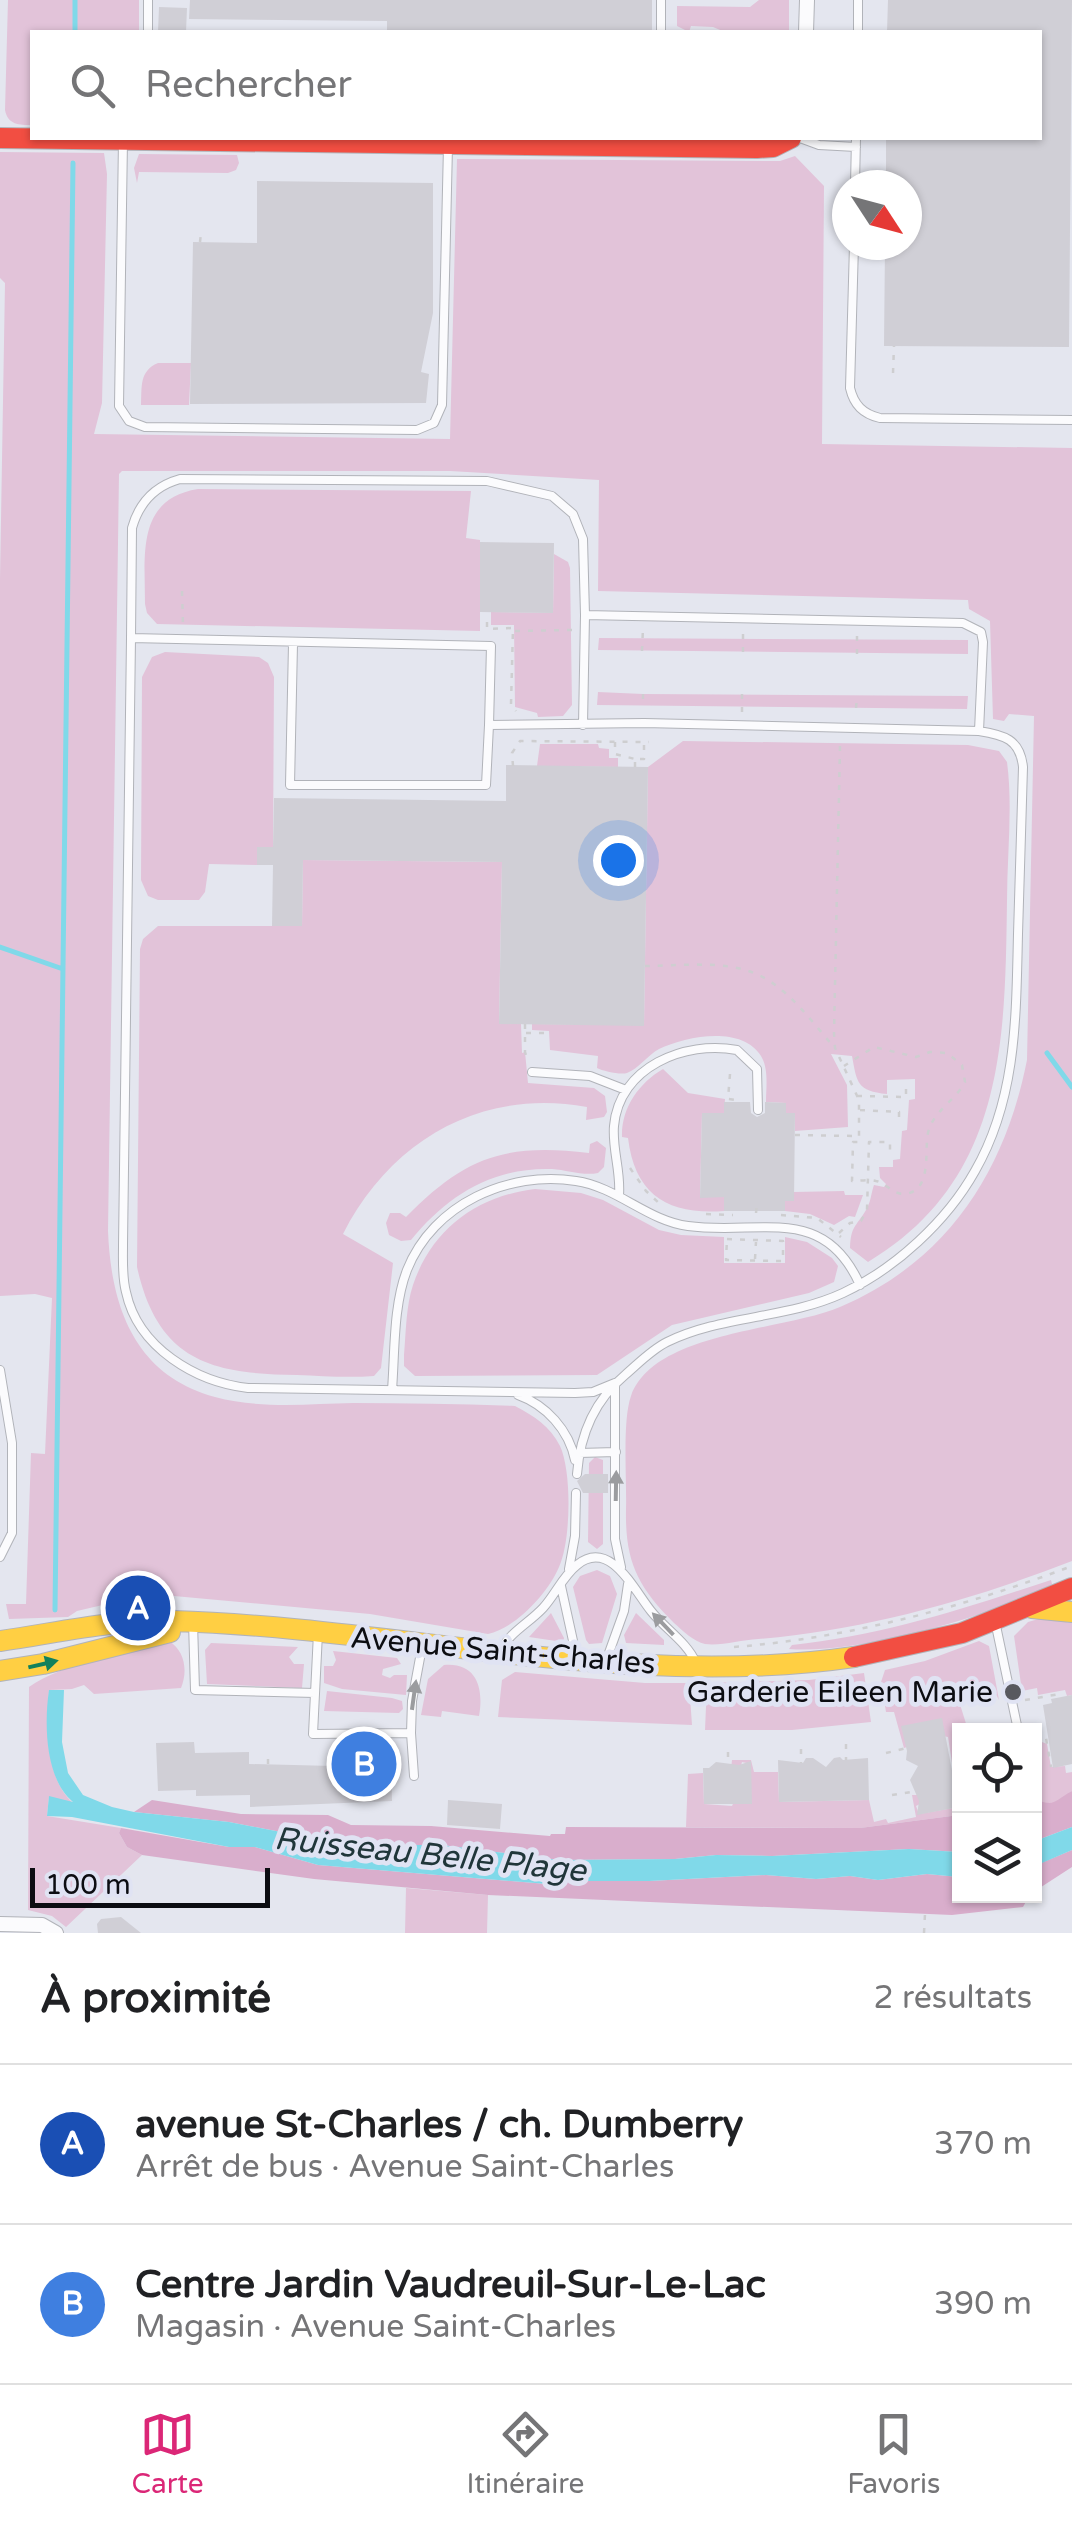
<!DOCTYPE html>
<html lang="fr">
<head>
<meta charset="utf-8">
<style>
  body { margin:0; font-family:"Varela Round",sans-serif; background:#f2f2f2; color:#202124 }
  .controls { position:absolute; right:30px; bottom:30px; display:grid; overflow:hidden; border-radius:0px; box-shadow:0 2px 8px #0004 }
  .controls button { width:90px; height:90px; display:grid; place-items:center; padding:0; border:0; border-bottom:2px solid #e0e0e0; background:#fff; color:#202124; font:50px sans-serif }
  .compass { position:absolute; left:832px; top:170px; width:90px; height:90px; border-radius:50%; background:#fff; box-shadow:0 2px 8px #0004; rotate:126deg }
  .scale { position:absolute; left:30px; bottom:25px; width:240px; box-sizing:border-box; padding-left:10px; border:5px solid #0c0d12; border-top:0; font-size:28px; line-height:35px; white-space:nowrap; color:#0c0d12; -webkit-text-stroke:8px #e0e3f3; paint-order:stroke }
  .you { position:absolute; left:618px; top:860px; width:35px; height:35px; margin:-25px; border:8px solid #fff; border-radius:50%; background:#1a73e8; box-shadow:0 0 0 15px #1a73e833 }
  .badge { display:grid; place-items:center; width:65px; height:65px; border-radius:50%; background:#db2777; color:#fff; font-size:32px; font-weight:700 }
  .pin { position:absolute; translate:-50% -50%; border:5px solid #fff; box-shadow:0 2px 10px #0006 }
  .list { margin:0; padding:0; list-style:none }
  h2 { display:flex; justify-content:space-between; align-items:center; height:130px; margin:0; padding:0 40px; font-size:42px }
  h2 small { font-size:32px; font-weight:400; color:#757577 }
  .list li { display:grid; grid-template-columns:65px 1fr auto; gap:30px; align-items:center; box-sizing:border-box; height:160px; padding:0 40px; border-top:2px solid #e0e0e0 }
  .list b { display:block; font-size:38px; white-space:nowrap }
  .list p { margin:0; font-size:32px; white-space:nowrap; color:#757577 }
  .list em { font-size:32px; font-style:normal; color:#757577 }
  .icon { flex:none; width:55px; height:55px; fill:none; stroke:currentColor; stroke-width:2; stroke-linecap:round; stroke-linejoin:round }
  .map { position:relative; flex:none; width:1072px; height:1933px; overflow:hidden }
  .search { position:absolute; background:#fff; box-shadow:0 2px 8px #0004; left:30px; right:30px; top:30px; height:110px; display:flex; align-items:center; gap:25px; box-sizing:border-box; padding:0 35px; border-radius:0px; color:#757577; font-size:38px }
  .sheet { height:450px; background:#fff }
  nav { display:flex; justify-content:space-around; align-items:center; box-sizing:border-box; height:140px; border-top:2px solid #e0e0e0; background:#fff; font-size:28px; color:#757577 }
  nav a { display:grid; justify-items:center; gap:5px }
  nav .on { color:#db2777 }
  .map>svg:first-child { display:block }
</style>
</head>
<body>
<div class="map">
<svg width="1072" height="1933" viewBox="0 0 1072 1933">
  <rect width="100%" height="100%" fill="#e4e6ef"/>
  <path fill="#e2c3d9" d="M 8,0 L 139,0 L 139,32 L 32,32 L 32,125 C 19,125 8,125 5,110 Z
    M 759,0 L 789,0 L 789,32 L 725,32 L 713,27 L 691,26 L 689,32 L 677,26 L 677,6 L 750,7 Z
    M 0,152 L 104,153 L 107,174 L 102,403 L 94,434 L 450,439 L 457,159 L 780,161 L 795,156 L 824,186 L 822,444 L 1072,448 L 1072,1561 C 972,1600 865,1630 758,1639 C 741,1640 721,1646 705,1644 C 694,1642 682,1630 674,1623 C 637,1586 625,1561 626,1509 C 627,1481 622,1421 631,1396 C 654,1331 784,1331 840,1307 C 948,1261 1005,1171 1027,1060 L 1034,716 L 1009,714 L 1004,721 L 993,719 L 990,621 L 969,609 L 968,600 L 598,591 L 599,480 L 450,471 L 122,471 L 119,474 L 108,1231 C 111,1306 134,1375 215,1397 C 258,1409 309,1404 353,1403 C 407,1403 461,1404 515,1406 C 534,1416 550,1426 560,1446 C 572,1472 571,1541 559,1567 C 548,1593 516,1628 488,1634 L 370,1614 L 163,1595 L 145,1595 L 77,1611 L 68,1617 L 9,1619 L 6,1604 L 26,1604 L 31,1453 L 45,1454 L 52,1298 L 35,1294 L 0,1296 L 0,579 L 5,283 L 0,278 Z
    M 139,154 L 237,155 L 239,163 L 236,170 L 228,173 L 139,172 L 137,183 L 134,168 Z
    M 158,363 L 191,363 L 189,405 L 141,405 C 142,387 139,371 158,363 Z
    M 198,489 L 471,491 L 466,538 L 480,540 L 480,631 L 157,624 L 147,613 L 145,604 C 145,555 136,499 198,489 Z
    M 554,554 L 568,562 L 570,568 L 572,705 L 563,716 L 538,717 L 537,713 L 515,707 L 514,625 L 491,625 L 491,612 L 553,613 Z
    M 599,638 L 968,640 L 968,654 L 598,650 Z
    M 165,652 L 259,657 L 268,663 L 274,677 L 273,847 L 257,847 L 257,865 L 209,864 L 205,892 L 199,900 L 158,900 L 148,896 L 141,880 L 142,677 L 152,657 Z
    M 598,692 L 643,694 L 968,696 L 967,709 L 597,705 Z
    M 683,741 L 968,745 L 999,751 L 1007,762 C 1013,807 1007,855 1007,901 C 1005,1041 1005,1180 868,1262 L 850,1248 C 851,1226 855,1228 866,1210 C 871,1202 871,1193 874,1185 L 884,1187 L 886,1184 L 880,1178 L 879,1167 L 893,1167 L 893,1160 L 900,1159 L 902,1131 L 907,1130 L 909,1100 L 915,1099 L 915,1079 L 887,1080 L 887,1094 C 857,1091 857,1083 852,1056 L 831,1054 L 847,1085 L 848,1127 L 795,1131 L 795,1114 L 786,1113 L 786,1103 L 766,1102 C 766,1088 769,1069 761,1056 C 742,1025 686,1036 659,1049 C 648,1055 638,1069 627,1073 C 620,1075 603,1071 597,1068 L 598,1056 L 550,1050 L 549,1031 L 532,1030 L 532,1024 L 644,1025 L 648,767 Z
    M 540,744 L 598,744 L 599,748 L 609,749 L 609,758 L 618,758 L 618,767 L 537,766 Z
    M 303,860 L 502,862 L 499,1023 L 521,1024 L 522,1053 L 525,1052 L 528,1083 L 594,1088 L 605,1096 L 607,1112 L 604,1117 L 586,1120 L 587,1107 C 481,1088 391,1140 343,1234 L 393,1263 L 381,1368 L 374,1376 C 348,1378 322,1376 297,1375 C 211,1374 158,1361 137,1267 L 140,949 L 143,939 L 158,926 L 302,926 Z
    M 663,1069 L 688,1093 L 725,1099 L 724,1113 L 702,1113 L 700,1197 L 724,1197 L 724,1211 C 669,1215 635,1196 628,1138 L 622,1137 C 621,1108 639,1083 663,1069 Z
    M 597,1141 L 606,1148 L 604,1167 L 598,1173 C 583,1176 567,1170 552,1169 C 492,1167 447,1196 411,1240 L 401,1241 L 389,1235 L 386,1223 L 390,1213 L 400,1213 L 406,1217 C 465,1157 505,1143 589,1153 L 590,1144 Z
    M 535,1189 L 581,1193 L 603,1200 L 659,1230 L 681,1235 L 724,1237 L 724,1263 L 785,1263 L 785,1237 L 807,1242 L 832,1258 L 838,1266 L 834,1282 L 809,1293 L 672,1325 L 597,1375 L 415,1376 L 404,1366 L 404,1355 C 406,1332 406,1306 413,1285 C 432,1229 477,1196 535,1189 Z
    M 844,1191 L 845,1195 L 863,1195 L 855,1217 L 849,1216 L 834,1225 L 810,1214 L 785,1211 L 785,1201 L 794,1201 L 794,1192 Z
    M 595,1457 L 603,1460 L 603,1544 L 597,1549 L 588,1542 L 589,1463 Z
    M 597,1570 L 610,1576 L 617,1594 L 602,1643 L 589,1644 L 586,1640 L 573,1587 L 580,1576 Z
    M 1051,1580 L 1052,1584 C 995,1616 854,1655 789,1649 L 792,1645 C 881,1636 966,1608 1051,1580 Z
    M 551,1613 L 564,1638 L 563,1642 L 529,1637 Z
    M 636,1613 L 664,1640 L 664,1645 L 626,1643 L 624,1635 Z
    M 1042,1618 L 1072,1623 L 1072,1695 L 1067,1696 L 1065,1690 L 1038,1695 L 1037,1688 L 1022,1691 L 1014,1636 L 1028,1622 Z
    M 169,1641 C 185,1651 188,1671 181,1688 L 94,1694 L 84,1685 L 72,1689 L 49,1690 C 48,1726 44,1777 73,1803 L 49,1797 L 47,1816 L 121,1828 L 119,1833 L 127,1847 L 142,1855 L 66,1927 L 52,1916 L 28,1910 L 29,1687 C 61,1664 129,1650 169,1641 Z
    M 979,1641 L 989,1646 L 999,1700 L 993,1689 L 958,1698 L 968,1730 L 960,1730 L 959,1815 L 860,1828 L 686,1827 L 688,1774 L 703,1773 L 704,1804 L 732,1806 L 751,1764 L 742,1762 L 740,1769 L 731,1769 L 732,1760 L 751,1760 L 754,1772 L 778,1772 L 779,1802 L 869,1800 L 874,1822 L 886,1819 L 888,1823 L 916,1817 L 912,1795 L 917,1795 L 922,1803 L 916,1806 L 919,1814 L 959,1807 L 948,1737 L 902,1728 L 907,1747 L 904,1748 L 894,1712 L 886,1712 L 881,1682 L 885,1670 L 925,1661 Z
    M 211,1643 L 298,1647 L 289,1657 L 294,1664 L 304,1664 L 302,1688 L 207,1684 L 205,1650 Z
    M 333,1651 L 397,1658 L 401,1664 L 383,1669 L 382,1675 L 390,1678 L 394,1675 L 407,1675 L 406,1695 L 342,1689 L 324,1683 L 324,1666 L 333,1666 L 336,1660 Z
    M 444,1665 C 477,1662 484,1689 479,1716 L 442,1711 L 441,1717 L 421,1715 L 428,1679 Z
    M 515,1672 L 645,1683 L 689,1683 L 692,1725 L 498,1717 L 502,1680 Z
    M 864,1673 L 871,1722 L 792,1730 L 705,1730 L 707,1683 L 809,1680 Z
    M 327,1691 L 392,1698 L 402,1701 L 403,1709 L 399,1713 L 324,1711 Z
    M 1042,1742 L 1047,1744 L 1051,1767 L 1065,1766 L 1066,1773 L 1072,1772 L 1072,1791 L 1053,1805 L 1043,1805 C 1030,1789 1035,1763 1035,1744 Z
    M 406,1888 L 488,1895 L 487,1933 L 405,1933 Z"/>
  <path fill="#d9aecc" d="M 1072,1791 L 1072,1827 L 1035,1841 L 1034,1799 C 1056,1807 1052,1802 1072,1791 Z
    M 152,1800 L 241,1814 L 328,1815 L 351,1825 L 431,1826 L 550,1836 L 551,1834 L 565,1834 L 566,1827 L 860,1828 L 959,1815 L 959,1852 L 909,1849 L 772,1856 L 716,1855 L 675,1859 L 559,1860 L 442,1845 L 401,1845 L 359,1838 L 322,1840 L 229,1822 L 134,1812 Z
    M 121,1828 L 229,1847 L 255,1847 L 318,1865 L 547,1884 L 560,1881 L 649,1881 L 766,1875 L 816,1879 L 850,1876 L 878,1880 L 927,1874 L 959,1877 L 960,1896 L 1029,1896 L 1023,1907 L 952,1915 L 488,1895 L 314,1879 L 142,1855 L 127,1847 L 119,1833 Z
    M 1072,1850 L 1072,1867 L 1035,1891 L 1034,1866 Z"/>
  <path fill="#80d9e9" d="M 49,1690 L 64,1690 L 62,1742 L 68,1773 L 83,1795 L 112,1807 L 134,1812 L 229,1822 L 322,1840 L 359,1838 L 401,1845 L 442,1845 L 559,1860 L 675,1859 L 716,1855 L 772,1856 L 909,1849 L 959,1852 L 959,1877 L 927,1874 L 878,1880 L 850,1876 L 816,1879 L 766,1875 L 649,1881 L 560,1881 L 547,1884 L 318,1865 L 255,1847 L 229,1847 L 72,1817 L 47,1816 L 49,1796 L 73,1802 C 45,1779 44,1724 49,1690 Z
    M 1072,1827 L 1072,1850 L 1035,1866 L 1035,1841 Z"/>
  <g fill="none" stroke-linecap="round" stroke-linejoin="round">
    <path stroke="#80d9e9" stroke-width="5" d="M 75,32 L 75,0
      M 0,947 L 63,969
      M 1047,1053 L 1072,1087
      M 55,1610 L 73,163"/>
  </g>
  <path fill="#d0cfd6" d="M 190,0 L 652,0 L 652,32 L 387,32 L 387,21 L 189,19 Z
    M 888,0 L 1072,0 L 1069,347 L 884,346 L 885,245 L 907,245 L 907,185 L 886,185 L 886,138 L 1040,138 L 1040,32 L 887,32 Z
    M 159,7 L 187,8 L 186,32 L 158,32 Z
    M 257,181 L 433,183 L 433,313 L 421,372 L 429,374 L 426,403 L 190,404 L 193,242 L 257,243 Z
    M 480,542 L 554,543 L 553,613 L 480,612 Z
    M 506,765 L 648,767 L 644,1026 L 499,1024 L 502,862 L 303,860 L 302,926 L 272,926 L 273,865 L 257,865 L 257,847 L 273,847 L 274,798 L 506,801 Z
    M 724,1102 L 750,1102 L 751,1113 L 757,1117 L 765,1113 L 765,1102 L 786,1103 L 786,1113 L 795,1113 L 794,1201 L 785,1201 L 785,1211 L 724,1211 L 724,1197 L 700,1198 L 702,1113 L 724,1113 Z
    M 585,1474 L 608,1474 L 608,1493 L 583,1493 L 577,1481 Z
    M 1072,1695 L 1072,1764 L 1053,1768 L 1043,1705 L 1052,1703 L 1051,1699 Z
    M 942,1718 L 959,1807 L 917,1815 L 919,1801 L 910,1780 L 918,1766 L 906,1760 L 907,1751 L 901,1726 Z
    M 194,1742 L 195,1753 L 249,1752 L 249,1764 L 333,1766 L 333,1758 L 391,1756 L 392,1801 L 250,1807 L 250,1795 L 196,1796 L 196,1790 L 158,1791 L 156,1743 Z
    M 840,1757 L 843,1760 L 868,1758 L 869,1800 L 779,1802 L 778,1760 L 803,1763 L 806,1758 L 813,1758 L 826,1767 L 834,1758 Z
    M 751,1761 L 752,1804 L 704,1804 L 703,1768 L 709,1768 L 716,1762 L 739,1765 Z
    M 448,1800 L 502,1804 L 500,1829 L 447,1825 Z
    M 121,1917 L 141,1933 L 98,1933 L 97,1924 L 101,1919 Z"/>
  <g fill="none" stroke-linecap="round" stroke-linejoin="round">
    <defs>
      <path id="lane" d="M 148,32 L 148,0
        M 661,32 L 661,0
        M 858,32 L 858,0
        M 800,138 L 819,145 L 856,147
        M 123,140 L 119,406 L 129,421 L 145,427 L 417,430 L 434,423 L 442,405 L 448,146
        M 855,185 L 856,138
        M 854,245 L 850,388 C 854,405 863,414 880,418 L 1072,420
        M 131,638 L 132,528 C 139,503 155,486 180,479 L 487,481 L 552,496 L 573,514 L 583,539 L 585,615
        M 293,644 L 290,785 L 486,785 L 489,725
        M 583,725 L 585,615 L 963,623 L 981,632 L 983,642 L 979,731
        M 532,1072 L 590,1076 L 626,1090
        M 619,1195 C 621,1171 612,1149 614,1126 C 619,1067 685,1040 737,1050 L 757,1069 L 758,1110
        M 0,1370 L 12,1443 L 12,1533 L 0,1557
        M 615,1383 L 615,1539 L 621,1567
        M 392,1390 C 395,1352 393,1306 407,1270 C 433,1204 509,1170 576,1181 C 617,1187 648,1221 688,1226 C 759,1236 823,1202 860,1285
        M 518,1395 C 546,1405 569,1430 575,1460
        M 579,1453 L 616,1452
        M 577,1474 C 580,1434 595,1400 625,1375 C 639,1363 651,1350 667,1342 C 722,1315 787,1319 843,1293 C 895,1269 947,1221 975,1171 C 1017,1098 1016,1016 1018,934 C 1020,879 1021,823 1023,767 C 1020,739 1004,735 979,731 L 644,723 L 489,725 L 491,646 L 131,638 L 123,1245 C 123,1261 122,1277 126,1292 C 138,1348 196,1382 248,1388 L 575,1393 L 593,1392 L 615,1383
        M 569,1569 L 575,1536 L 576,1493
        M 561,1586 L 577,1659
        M 995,1621 L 1018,1730
        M 193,1622 L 195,1690 L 315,1693
        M 318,1633 L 313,1734 L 411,1733 L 412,1701 L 422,1647
        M 500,1651 C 509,1633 529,1623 543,1608 C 555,1595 563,1576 577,1565 C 610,1538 634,1590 651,1611 C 665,1629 687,1642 696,1663
        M 606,1661 L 624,1611 L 628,1584
        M 411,1733 L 414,1776"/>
      <path id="street" d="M 806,32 L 807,0
        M 0,1924 L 42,1925 L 56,1933"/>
      <path id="slow" d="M 1032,1608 L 1072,1612
        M 0,1641 C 57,1633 115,1619 173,1621 C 401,1628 627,1690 854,1657
        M 0,1671 L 43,1664 L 170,1632"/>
      <path id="jam" d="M 0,138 L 757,148 L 773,147 L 791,138
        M 854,1657 L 962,1633 L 1072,1588"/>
    </defs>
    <use href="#lane" stroke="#b1b3b9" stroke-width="10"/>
    <use href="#street" stroke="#b1b3b9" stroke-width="16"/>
    <use href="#slow" stroke="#b1b3b9" stroke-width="22"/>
    <use href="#jam" stroke="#b1b3b9" stroke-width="22"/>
    <path stroke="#ceced0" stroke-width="2.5" stroke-dasharray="5 8" stroke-linecap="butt" d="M 867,176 L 886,175
      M 200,242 L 201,233
      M 893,373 L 894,346
      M 182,591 L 183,625
      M 487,622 L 487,629 L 513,628 L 511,704 L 516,711
      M 515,631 L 572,630
      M 642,651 L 643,628
      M 743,652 L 743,628
      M 857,654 L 857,633
      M 643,694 L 643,706
      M 742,694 L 742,714
      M 856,708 L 857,696
      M 615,742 L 615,754 L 635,759
      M 840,746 L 834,1033 L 835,1048 L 859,1100 L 859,1142 L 853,1142 L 852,1181 C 859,1181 869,1179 876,1181 C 886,1183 892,1194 904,1194 C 933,1192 924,1150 928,1133 C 933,1111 955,1101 965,1082 L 962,1065 L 947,1053 L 930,1052 L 916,1057 L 874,1047 L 844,1066
      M 513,766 L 512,753 L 520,741 L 649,742
      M 635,767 L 635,759 L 644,759 L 644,742
      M 645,966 C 679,966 722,960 754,973 C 787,986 811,1021 834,1047
      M 525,1024 L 525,1052 L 528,1062
      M 526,1033 L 548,1033
      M 730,1074 L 728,1099 L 737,1100 L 737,1102
      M 857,1096 L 906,1097 L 906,1083
      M 860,1110 L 899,1112 L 899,1124
      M 795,1135 L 857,1136
      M 630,1168 L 646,1191 L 660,1204
      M 756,1213 L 757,1203
      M 706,1214 L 733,1215
      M 781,1215 L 817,1218 L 841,1237
      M 839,1233 L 850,1223 L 861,1221 L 867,1210 L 869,1142 L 890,1142 L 890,1156
      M 727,1239 L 783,1241 L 783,1261 L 726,1260 Z
      M 755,1259 L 756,1242
      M 734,1647 C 849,1638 964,1607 1072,1566
      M 1025,1700 L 1060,1694 L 1060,1697
      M 1034,1740 L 1046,1738 L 1051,1767
      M 846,1744 L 846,1760
      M 801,1749 L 801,1763
      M 728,1752 L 728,1765
      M 886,1753 L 907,1748
      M 268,1764 L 268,1757
      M 892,1795 L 917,1791
      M 924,1933 L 925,1914"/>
    <use href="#lane" stroke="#fbfbfd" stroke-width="8"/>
    <use href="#street" stroke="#fbfbfd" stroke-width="14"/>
    <use href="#slow" stroke="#ffcf43" stroke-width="20"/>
    <use href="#jam" stroke="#f24e42" stroke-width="20"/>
  </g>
  <defs><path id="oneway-solid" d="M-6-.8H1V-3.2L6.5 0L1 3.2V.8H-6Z" transform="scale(2.5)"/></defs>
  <g fill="#9b9c9f">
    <use href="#oneway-solid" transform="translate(616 1486) rotate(-89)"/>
    <use href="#oneway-solid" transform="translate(663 1624) rotate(-134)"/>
    <use href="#oneway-solid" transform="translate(414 1695) rotate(-82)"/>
  </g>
  <use fill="#12815c" href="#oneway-solid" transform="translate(43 1664) rotate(-13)"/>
  <circle fill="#58595f" stroke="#e0e3f3" stroke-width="4" cx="1013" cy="1692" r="10"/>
  <g text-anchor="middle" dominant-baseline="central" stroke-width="10" stroke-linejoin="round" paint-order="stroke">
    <g font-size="30" fill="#0c0d12" stroke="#e0e3f3">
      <text transform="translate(503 1651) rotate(5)">Avenue Saint-Charles</text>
    </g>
    <g font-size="30" fill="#0c0d12" stroke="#e0e3f3" text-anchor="end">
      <text x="993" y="1692">Garderie Eileen Marie</text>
    </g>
    <g font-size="32" font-style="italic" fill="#20363a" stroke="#e0e3f3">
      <text transform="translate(430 1855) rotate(6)">Ruisseau Belle Plage</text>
    </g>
  </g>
</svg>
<div class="controls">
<button><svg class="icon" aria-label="locate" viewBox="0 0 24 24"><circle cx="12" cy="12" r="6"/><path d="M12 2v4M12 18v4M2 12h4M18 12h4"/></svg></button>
<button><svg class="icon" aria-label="layers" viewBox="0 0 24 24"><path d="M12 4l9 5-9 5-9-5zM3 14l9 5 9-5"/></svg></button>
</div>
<svg class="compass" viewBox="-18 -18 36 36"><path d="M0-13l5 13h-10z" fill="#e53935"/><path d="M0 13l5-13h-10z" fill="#757577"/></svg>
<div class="scale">100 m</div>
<div class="you"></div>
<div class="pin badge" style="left:138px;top:1608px;background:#1a4fb4">A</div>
<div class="pin badge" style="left:364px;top:1764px;background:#3f7fe0">B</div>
<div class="search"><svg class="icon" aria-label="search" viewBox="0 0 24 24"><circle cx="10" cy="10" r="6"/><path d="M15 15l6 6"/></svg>Rechercher</div>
</div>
<section class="sheet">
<h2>À proximité<small>2 résultats</small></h2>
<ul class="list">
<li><span class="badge" style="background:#1a4fb4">A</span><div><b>avenue St-Charles / ch. Dumberry</b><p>Arrêt de bus · Avenue Saint-Charles</p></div><em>370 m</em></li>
<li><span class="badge" style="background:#3f7fe0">B</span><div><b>Centre Jardin Vaudreuil-Sur-Le-Lac</b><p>Magasin · Avenue Saint-Charles</p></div><em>390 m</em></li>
</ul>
</section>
<nav>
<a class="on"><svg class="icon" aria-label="map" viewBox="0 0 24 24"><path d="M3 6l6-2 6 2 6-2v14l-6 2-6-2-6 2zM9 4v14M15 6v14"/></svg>Carte</a>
<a><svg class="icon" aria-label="directions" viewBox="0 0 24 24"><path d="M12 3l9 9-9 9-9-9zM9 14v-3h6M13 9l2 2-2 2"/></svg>Itinéraire</a>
<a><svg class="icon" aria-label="saved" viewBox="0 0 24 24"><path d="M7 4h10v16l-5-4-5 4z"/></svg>Favoris</a>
</nav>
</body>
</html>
